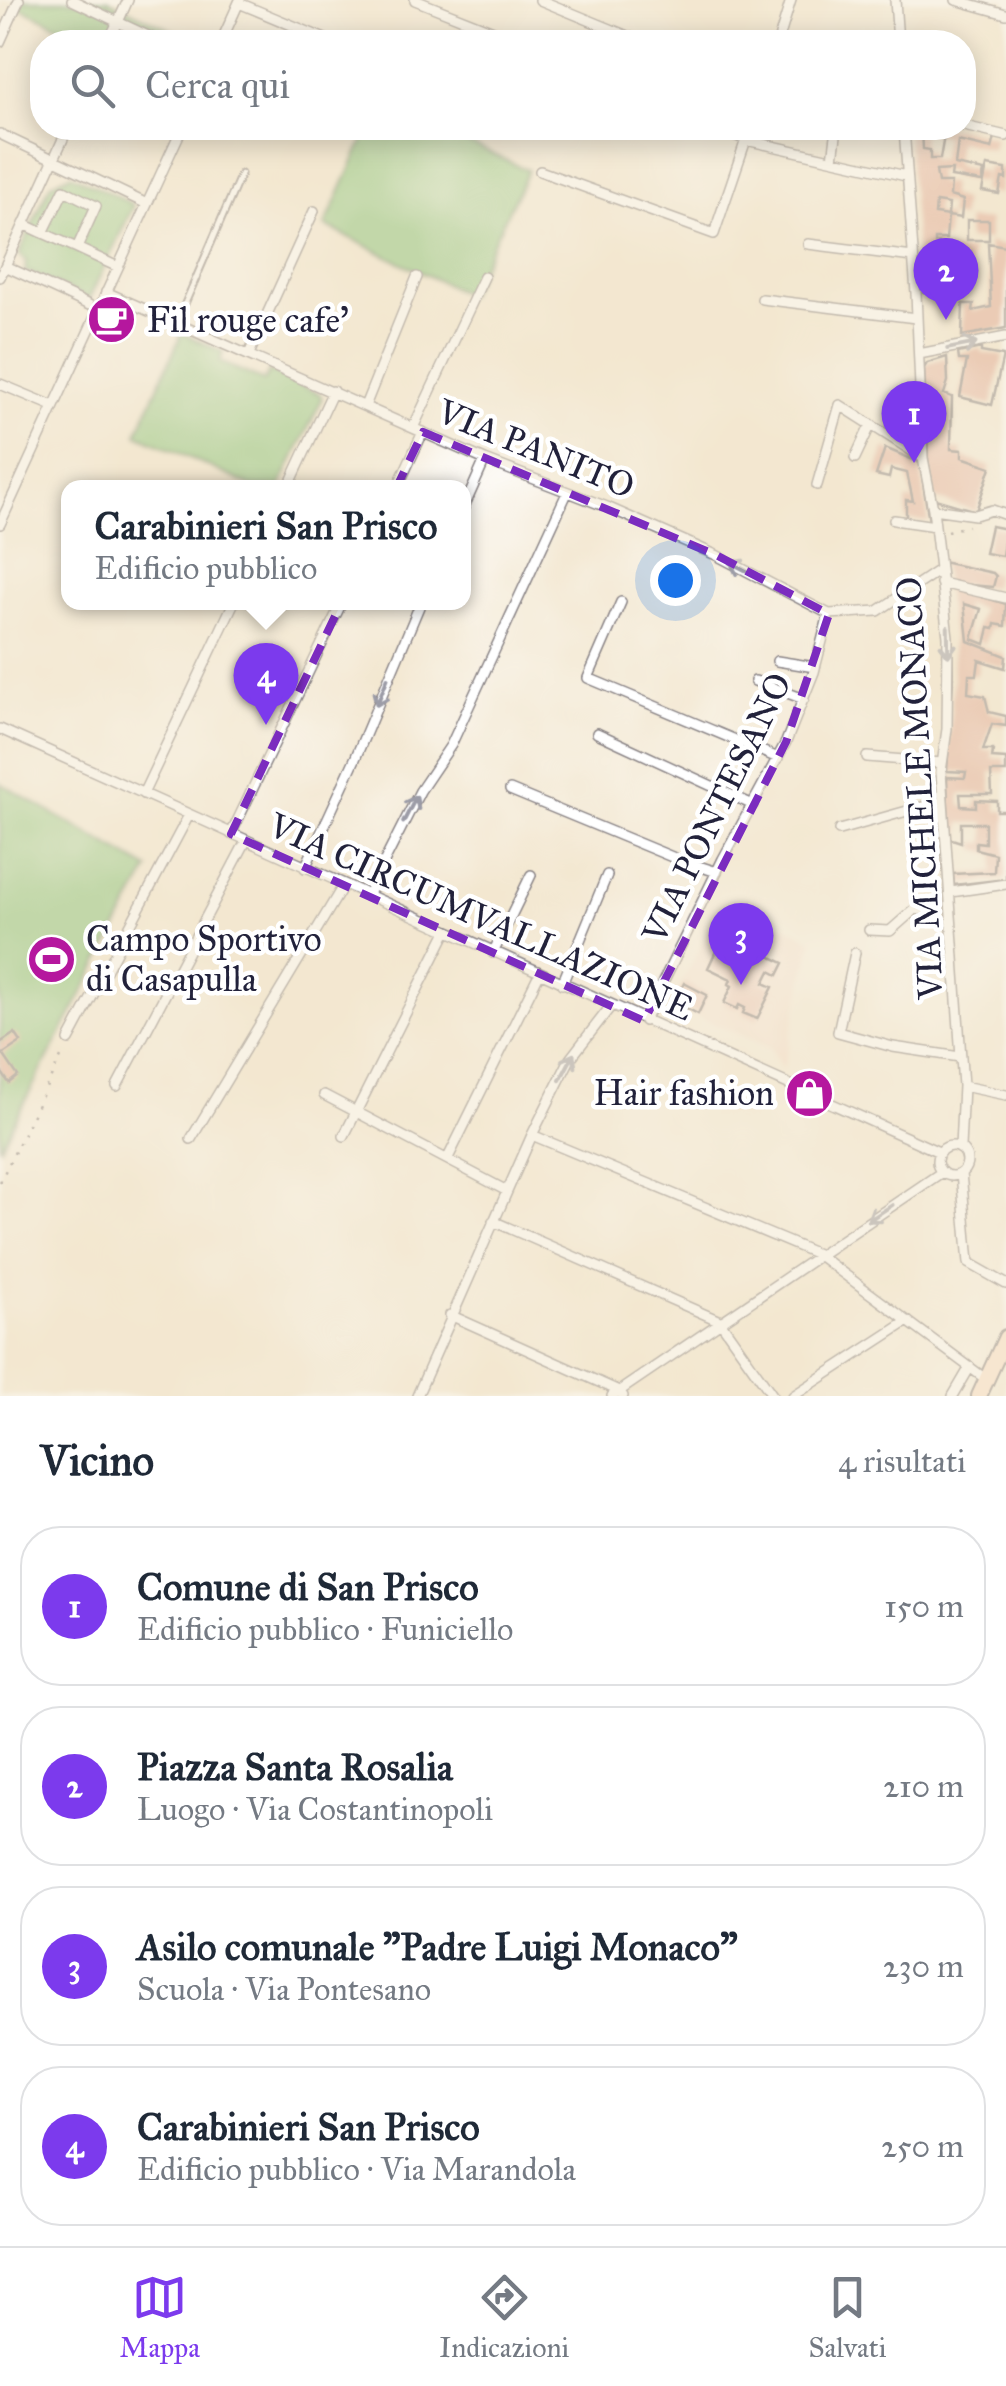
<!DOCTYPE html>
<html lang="it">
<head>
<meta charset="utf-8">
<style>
  body { margin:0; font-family:"IM FELL Great Primer",serif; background:#f2f2f3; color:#1f2937 }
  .you { position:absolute; left:675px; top:580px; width:35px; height:35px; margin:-25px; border:8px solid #fff; border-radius:50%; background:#1a73e8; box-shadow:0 0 0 15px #1a73e833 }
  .badge { display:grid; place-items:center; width:65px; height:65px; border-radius:50%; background:#7c3aed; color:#fff; font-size:32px; font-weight:700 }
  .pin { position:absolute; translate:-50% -82px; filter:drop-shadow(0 2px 5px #0008) }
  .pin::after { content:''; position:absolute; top:52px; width:35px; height:30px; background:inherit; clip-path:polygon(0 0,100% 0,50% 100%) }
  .popup { position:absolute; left:61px; top:480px; width:410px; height:130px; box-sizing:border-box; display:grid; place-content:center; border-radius:20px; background:#fff; filter:drop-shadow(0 2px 8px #0005); font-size:32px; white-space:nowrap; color:#747a83 }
  .popup b { font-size:38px; color:#1f2937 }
  .popup::after { content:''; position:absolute; left:50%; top:100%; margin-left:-20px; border:20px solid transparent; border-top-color:#fff }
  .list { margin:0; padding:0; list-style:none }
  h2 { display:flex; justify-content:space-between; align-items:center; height:130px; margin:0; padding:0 40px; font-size:42px }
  h2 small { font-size:32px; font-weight:400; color:#747a83 }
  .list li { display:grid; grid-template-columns:65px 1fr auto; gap:30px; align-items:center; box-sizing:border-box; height:160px; margin:0 20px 20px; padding:0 20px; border:2px solid #e0e1e3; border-radius:40px }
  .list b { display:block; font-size:38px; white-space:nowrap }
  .list p { margin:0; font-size:32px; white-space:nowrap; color:#747a83 }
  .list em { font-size:32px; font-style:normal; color:#747a83 }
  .icon { flex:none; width:55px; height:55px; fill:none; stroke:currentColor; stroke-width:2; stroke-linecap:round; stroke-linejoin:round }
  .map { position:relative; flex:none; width:1006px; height:1396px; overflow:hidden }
  .search { position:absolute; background:#fff; box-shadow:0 5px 25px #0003; left:30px; right:30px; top:30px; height:110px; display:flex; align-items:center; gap:25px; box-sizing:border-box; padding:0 35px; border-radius:40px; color:#747a83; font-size:38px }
  .sheet { height:850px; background:#fff }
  nav { display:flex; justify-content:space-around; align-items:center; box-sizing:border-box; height:140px; border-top:2px solid #e0e1e3; background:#fff; font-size:28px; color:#747a83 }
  nav a { display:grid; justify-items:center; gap:5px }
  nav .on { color:#7c3aed }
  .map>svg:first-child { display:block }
</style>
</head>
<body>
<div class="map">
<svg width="1006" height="1396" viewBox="0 0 1006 1396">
  <rect width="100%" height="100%" fill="#fff"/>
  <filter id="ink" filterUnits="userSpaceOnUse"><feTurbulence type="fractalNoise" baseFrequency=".01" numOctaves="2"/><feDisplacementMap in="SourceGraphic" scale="20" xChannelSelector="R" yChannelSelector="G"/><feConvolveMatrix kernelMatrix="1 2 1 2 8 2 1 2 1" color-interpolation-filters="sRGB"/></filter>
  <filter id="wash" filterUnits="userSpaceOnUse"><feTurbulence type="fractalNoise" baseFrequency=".0048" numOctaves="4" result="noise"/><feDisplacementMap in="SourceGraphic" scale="40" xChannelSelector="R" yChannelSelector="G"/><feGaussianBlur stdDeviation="2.25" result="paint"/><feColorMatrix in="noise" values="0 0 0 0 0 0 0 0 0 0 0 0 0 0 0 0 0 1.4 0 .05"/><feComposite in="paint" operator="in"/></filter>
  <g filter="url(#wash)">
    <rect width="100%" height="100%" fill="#f3e7d0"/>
    <path fill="#f2d4be" d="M 717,914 L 761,931 L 768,917 L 813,940 L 783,1070 L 771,1049 L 671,1004 Z"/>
    <path fill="#88c47a" stroke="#55735a" stroke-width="2.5" d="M 19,0 L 108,0 L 197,42 L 95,42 L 16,6 Z
      M 369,128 L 435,128 L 528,170 L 468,295 L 325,226 Z
      M 71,174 L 132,204 L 133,207 L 89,299 L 25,271 L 26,261 L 19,254 L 51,183 Z
      M 182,333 L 223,352 L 220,362 L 264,381 L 269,371 L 320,394 L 322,399 L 280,487 L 253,487 L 137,434 Z
      M 0,783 L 149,869 L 0,1148 Z"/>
    <g id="blocks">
      <path fill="#e2a994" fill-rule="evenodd" d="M 907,128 L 959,128 L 995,137 L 992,149 L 958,141 L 955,165 L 984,171 L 982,182 L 951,177 L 952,170 L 936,171 L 938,183 L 951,183 L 950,196 L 963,200 L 961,218 L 948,216 L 949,204 L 936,202 L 935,214 L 948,216 L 946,239 L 935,239 L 935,243 L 939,243 L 939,250 L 971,251 L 970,266 L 952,265 L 952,273 L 943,273 L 943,279 L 932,281 L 932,292 L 919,293 ZM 922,130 L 944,136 L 940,159 L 930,159 L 930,150 L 923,149 Z
        M 987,166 L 1006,169 L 1006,179 L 1002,178 L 999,194 L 982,191 Z
        M 967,220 L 989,220 L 989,240 L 967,240 Z
        M 988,243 L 1006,246 L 1006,328 L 962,336 L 963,304 L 974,304 L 973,311 L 991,307 Z
        M 981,348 L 981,352 L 1003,356 L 992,405 L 960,397 L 967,360 L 959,360 L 958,353 Z
        M 947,357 L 948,381 L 944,394 L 952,397 L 951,449 L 962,450 L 962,457 L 991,467 L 976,511 L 935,499 L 928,460 L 924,368 L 927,363 Z
        M 885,448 L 920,463 L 929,522 L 906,520 L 906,500 L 913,501 L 907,473 L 891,469 L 889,478 L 876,475 Z
        M 991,526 L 1006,529 L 1002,556 L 985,553 Z
        M 942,562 L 993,573 L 996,576 L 993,587 L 960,584 L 960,590 L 1006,604 L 1005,626 L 995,624 L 994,629 L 989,628 L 985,644 L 972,639 L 981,609 L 964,604 L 968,641 L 1006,656 L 1005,668 L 979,660 L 977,675 L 969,675 L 968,693 L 985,696 L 989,712 L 1006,716 L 1006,726 L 992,724 L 983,750 L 993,750 L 992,758 L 1006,759 L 1006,772 L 991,772 L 992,794 L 960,794 L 961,806 L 976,807 L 976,800 L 997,801 L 997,811 L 1006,811 L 1006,879 L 954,885 L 953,874 L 994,872 L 995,854 L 976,849 L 976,842 L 985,843 L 985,823 L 961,823 L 961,842 L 949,838 L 947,777 L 965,778 L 966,772 L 947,771 L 953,681 L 952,638 Z
        M 724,934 L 784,963 L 778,975 L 770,971 L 764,983 L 773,987 L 757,1019 L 743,1013 L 745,1008 L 739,1005 L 737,1009 L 724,1003 L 732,986 L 729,984 L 731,979 L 708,968 Z
        M 684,983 L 707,995 L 698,1014 L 675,1002 Z
        M 15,1033 L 21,1042 L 3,1054 L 18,1076 L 9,1083 L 0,1070 L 0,1043 Z"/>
    </g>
  </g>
  <g filter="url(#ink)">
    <use href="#blocks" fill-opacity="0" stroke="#8a8486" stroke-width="2.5"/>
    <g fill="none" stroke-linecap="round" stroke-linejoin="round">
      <path stroke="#c9c0b2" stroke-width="9" stroke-dasharray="9 4.5" stroke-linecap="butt" d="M 927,911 L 952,910"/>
      <defs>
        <path id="lane" d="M 177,322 L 241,174"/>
        <path id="street" d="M 72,0 L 118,22 L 128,0
          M 415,0 L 521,42
          M 540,0 L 642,42
          M 895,0 L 898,42
          M 956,0 L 1006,14
          M 239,3 L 332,42
          M 0,42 L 19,0
          M 108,42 L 118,22 L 161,42
          M 221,42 L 240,0
          M 778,42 L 791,0
          M 964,126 L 1006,136
          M 718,128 L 746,140 L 906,176
          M 904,128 L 916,293 L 923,458 L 933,509 L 948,637 L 947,729 L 941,772 L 963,1086 L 960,1147
          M 0,134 L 147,204
          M 833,159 L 837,128
          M 540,171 L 714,234 L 750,128
          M 24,224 L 43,233 L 64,190 L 96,206 L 77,248 L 118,267
          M 43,233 L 77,248
          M 808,244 L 913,257
          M 5,266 L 89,305
          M 0,277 L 68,128
          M 106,292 L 485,460 L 607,507 L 716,555 L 829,614 L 878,611 L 939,570
          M 762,299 L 916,318
          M 249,354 L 314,211
          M 919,354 L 1006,337
          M 0,384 L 53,406
          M 365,406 L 417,277
          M 413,428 L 484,277
          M 855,458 L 871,424
          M 817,485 L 840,405 L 923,458
          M 288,488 L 333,391
          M 397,488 L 423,432
          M 464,507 L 485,460
          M 933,509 L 975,515 L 992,510 L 1006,515
          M 894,520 L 935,526
          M 0,524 L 182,128
          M 941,583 L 1006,598
          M 621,602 L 588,678 L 778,758
          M 777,661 L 815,667
          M 755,681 L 804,699
          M 0,729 L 939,1152
          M 597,733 L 753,805
          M 867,757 L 942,763
          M 510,790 L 677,859 L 717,872
          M 143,794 L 234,602
          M 839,830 L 943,801
          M 231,834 L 342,602
          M 305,868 L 355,759 L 421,602
          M 951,892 L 1006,884
          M 367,896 L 420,791 L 451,745 L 567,493
          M 869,930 L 890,931 L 915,909 L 927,911
          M 493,953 L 531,875
          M 855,953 L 838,1032 L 893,1047 L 960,1057
          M 562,984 L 607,875
          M 644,1021 L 723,859 L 786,742 L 814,672 L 829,614
          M 69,1040 L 189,815
          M 117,1086 L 246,841
          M 963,1086 L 1006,1095
          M 324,1095 L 507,1191
          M 532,1135 L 817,1254 L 987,1380
          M 344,1136 L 446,933
          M 191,1139 L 343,886
          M937 1161a15 15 0 1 1 30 0a15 15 0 1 1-30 0Z
          M 448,1158 L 539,974
          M 961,1173 L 969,1263 L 1006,1284
          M 493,1221 L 720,1321 L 773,1396
          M 450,1315 L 619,1391 L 623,1396
          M 417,1396 L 532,1135 L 570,1059 L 611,1006
          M 612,1396 L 942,1172
          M 793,1396 L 908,1321
          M 953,1396 L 970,1367"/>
        <path id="secondary" d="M 979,1396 L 1006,1337"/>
      </defs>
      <use href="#lane" stroke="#8a8486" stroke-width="9"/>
      <use href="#street" stroke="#8a8486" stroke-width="12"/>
      <use href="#secondary" stroke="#8a8486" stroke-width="18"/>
      <path stroke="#8a8486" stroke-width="2.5" stroke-dasharray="2.5 8" stroke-linecap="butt" d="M 947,531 L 968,526
        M 0,1182 L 64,1051"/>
      <use href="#lane" stroke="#fff" stroke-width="5"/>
      <use href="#street" stroke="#fff" stroke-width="9"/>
      <use href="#secondary" stroke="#fde4d0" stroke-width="14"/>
    </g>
    <defs><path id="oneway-shaft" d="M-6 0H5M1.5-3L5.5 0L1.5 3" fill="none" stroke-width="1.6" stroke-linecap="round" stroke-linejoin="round" transform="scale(2.5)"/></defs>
    <g stroke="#9c9ca7">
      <use href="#oneway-shaft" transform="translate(962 346) rotate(-11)"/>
      <use href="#oneway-shaft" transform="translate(743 569) rotate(-152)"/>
      <use href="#oneway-shaft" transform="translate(948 642) rotate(89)"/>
      <use href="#oneway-shaft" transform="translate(382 692) rotate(112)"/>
      <use href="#oneway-shaft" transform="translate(410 809) rotate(-63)"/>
      <use href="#oneway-shaft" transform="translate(567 1067) rotate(-62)"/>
      <use href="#oneway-shaft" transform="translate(880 1213) rotate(147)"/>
    </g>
  </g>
  <path d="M0 0H1006V1396H0ZM 423,432 L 716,555 L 829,614 L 786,742 L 644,1021 L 231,834 Z" fill="#f3e7d0" fill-opacity=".55" fill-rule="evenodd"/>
  <path fill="none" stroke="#7b2cbf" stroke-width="8" stroke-dasharray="20 12" stroke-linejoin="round" d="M 423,432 L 716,555 L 829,614 L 786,742 L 644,1021 L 231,834 Z"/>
  <defs>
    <symbol id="cafe-disc" viewBox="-11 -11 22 22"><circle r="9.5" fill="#b5179e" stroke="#fff"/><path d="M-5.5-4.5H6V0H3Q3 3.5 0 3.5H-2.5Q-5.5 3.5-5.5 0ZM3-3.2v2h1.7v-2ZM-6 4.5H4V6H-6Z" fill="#fff"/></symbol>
    <symbol id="stadium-disc" viewBox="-11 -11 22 22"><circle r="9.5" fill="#b5179e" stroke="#fff"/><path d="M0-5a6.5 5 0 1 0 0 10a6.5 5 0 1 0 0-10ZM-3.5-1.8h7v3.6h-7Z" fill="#fff"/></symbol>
    <symbol id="shop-disc" viewBox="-11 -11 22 22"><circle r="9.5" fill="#b5179e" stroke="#fff"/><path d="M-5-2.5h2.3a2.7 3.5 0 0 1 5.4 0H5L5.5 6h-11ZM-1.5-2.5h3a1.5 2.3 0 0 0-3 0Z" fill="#fff"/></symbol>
  </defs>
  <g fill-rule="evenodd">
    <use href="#cafe-disc" x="84" y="292" width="55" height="55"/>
    <use href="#stadium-disc" x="24" y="932" width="55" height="55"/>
    <use href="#shop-disc" x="782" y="1066" width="55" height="55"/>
  </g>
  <g text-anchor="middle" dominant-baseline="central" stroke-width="9" stroke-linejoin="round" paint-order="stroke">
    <g font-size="35" fill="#22223b" stroke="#fff" text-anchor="start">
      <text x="147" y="320">Fil rouge cafe'</text>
      <text x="86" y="939">Campo Sportivo<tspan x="86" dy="40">di Casapulla</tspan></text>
      <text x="774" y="1093" text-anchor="end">Hair fashion</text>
    </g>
    <g font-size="35" fill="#22223b" stroke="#fff">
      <text transform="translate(536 449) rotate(22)">VIA PANITO</text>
      <text transform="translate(920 788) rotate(-93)">VIA MICHELE MONACO</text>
      <text transform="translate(717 808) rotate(-64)">VIA PONTESANO</text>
      <text transform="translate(481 917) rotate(24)">VIA CIRCUMVALLAZIONE</text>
    </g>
  </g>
</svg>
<div class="you"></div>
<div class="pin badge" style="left:914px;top:463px">1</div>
<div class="pin badge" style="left:946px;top:320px">2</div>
<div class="pin badge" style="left:741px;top:985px">3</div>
<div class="pin badge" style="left:266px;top:725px">4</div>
<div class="popup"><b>Carabinieri San Prisco</b>Edificio pubblico</div>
<div class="search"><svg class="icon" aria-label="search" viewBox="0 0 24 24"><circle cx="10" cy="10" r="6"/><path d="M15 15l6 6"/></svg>Cerca qui</div>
</div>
<section class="sheet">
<h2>Vicino<small>4 risultati</small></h2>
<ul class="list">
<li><span class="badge">1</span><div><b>Comune di San Prisco</b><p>Edificio pubblico · Funiciello</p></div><em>150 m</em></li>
<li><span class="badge">2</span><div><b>Piazza Santa Rosalia</b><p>Luogo · Via Costantinopoli</p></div><em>210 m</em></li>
<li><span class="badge">3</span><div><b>Asilo comunale &quot;Padre Luigi Monaco&quot;</b><p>Scuola · Via Pontesano</p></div><em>230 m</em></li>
<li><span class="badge">4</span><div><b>Carabinieri San Prisco</b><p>Edificio pubblico · Via Marandola</p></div><em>250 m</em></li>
</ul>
</section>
<nav>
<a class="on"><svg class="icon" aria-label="map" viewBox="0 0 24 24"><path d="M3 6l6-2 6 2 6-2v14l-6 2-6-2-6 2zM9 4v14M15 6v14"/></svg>Mappa</a>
<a><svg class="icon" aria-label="directions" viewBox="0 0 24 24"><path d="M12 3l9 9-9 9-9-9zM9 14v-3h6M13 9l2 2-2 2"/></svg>Indicazioni</a>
<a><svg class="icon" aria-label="saved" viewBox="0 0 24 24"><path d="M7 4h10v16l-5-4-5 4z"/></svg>Salvati</a>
</nav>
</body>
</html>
